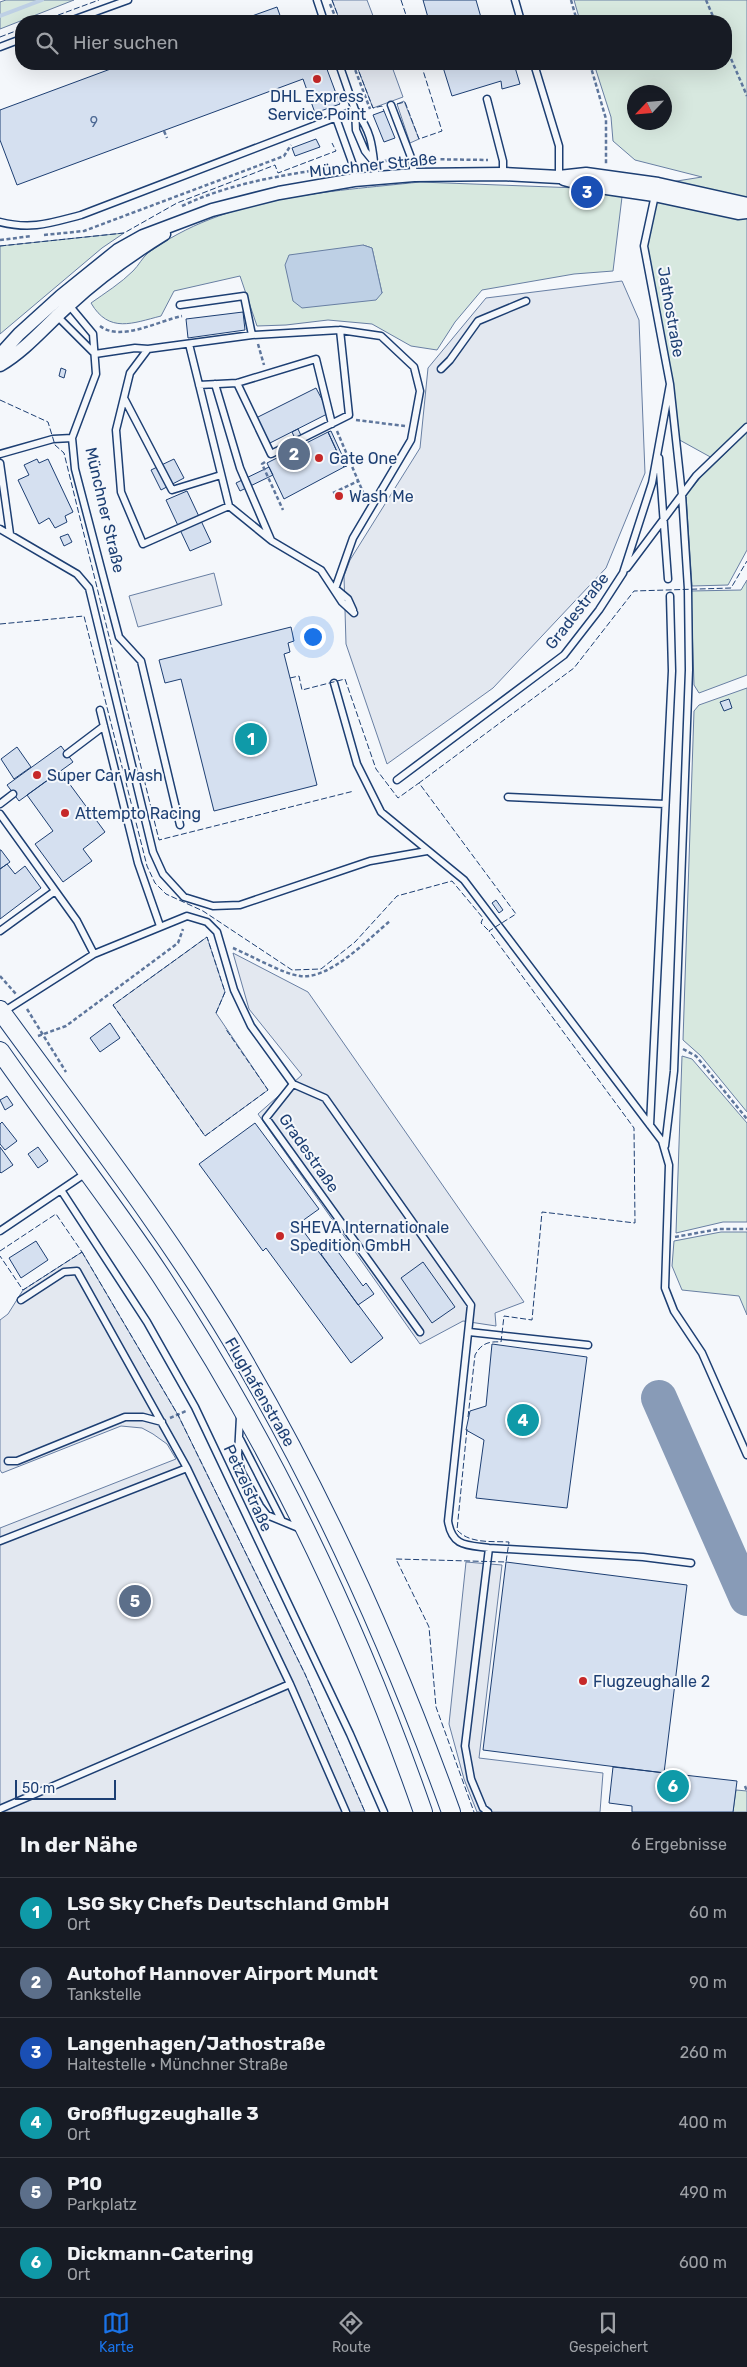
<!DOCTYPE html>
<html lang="de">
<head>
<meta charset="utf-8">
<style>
  body { margin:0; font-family:Rubik,sans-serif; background:#20242c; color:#f1f3f6 }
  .compass { position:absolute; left:627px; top:85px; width:45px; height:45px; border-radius:50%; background:#171b24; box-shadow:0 5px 20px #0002; rotate:244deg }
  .scale { position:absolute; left:15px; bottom:12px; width:101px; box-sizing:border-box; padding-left:5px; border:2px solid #1d3f73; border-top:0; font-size:14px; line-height:18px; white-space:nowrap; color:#1d3f73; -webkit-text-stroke:4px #f4f7fb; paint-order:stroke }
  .you { position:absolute; left:312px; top:636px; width:18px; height:18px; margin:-12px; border:4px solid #fff; border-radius:50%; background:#1a73e8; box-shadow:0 0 0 8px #1a73e833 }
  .badge { display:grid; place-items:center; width:32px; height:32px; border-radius:50%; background:#1a73e8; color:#fff; font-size:16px; font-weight:700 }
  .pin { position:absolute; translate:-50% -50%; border:2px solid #fff; box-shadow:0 1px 5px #0006 }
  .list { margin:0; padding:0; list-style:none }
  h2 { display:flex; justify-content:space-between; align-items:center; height:65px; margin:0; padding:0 20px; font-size:21px }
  h2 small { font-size:16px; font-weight:400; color:#9ea1a6 }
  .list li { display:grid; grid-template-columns:32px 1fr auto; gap:15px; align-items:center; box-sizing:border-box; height:70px; padding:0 20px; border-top:1px solid #363941 }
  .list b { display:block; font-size:19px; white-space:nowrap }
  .list p { margin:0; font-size:16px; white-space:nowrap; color:#9ea1a6 }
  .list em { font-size:16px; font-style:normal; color:#9ea1a6 }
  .icon { flex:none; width:28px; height:28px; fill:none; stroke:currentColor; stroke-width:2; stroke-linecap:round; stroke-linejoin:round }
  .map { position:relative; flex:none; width:747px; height:1812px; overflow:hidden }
  .search { position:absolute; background:#171b24; box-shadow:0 5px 20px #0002; left:15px; right:15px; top:15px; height:55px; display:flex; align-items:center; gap:12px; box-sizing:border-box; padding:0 18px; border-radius:20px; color:#9ea1a6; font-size:19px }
  .sheet { height:485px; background:#171b24 }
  nav { display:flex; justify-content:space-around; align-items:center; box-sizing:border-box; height:70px; border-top:1px solid #363941; background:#171b24; font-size:14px; color:#9ea1a6 }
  nav a { display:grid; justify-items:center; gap:2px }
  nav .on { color:#1a73e8 }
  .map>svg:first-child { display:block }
</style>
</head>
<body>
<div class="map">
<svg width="747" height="1812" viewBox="0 0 747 1812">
  <rect width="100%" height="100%" fill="#f4f7fb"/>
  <path fill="#d7e8df" stroke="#687fa3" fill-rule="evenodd" d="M 6,0 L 74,0 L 0,29 L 0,2 Z
    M 574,0 L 747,0 L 747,427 L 714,459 L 676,438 L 644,246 L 658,184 L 702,177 L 635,160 L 613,141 L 611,117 L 594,64 L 726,64 L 726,21 L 580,21 ZM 634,92 L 664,92 L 664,122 L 634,122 Z
    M 420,182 L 578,188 L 622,197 L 613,271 L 574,274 L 482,290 L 455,322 L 437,350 L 411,346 L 372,324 L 328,320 L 286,325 L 257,326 L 240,276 L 174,291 L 161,316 C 133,323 109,334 91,303 C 105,293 121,283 133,271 C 139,265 142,258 148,253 C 225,196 328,192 420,182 ZM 363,245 L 372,248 L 382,293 Z
    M 124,233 L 102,248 L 0,334 L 0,246 Z
    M 747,432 L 747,550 L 728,585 L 692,586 L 686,495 L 700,478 Z
    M 747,580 L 747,675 L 699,693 L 694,685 L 691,591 L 741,590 Z
    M 747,688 L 747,1112 L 701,1056 L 683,1040 L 694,711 L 699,705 Z
    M 682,1056 L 692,1059 L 747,1123 L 747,1222 L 723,1222 L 676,1233 Z
    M 721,1232 L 747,1232 L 747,1315 L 739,1296 L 682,1290 L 672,1266 L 674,1241 Z
    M 736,1790 L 747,1791 L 747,1812 L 733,1812 Z"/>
  <path fill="#e3e8f0" stroke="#687fa3" d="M 332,0 L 367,0 L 375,21 L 340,21 Z
    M 356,64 L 391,64 L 403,97 L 373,108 Z
    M 404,101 L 419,139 L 410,143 L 397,104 Z
    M 622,281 L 639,320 L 645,473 L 606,568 L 493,688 L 387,764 L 346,644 L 344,576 L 350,560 L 420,448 L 428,368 L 486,298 Z
    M 214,573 L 222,605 L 138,627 L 129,596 Z
    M 207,937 L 225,992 L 216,1013 L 268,1090 L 205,1136 L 113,1005 Z
    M 233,953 L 308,992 L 524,1302 L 495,1313 L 496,1326 L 463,1321 L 420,1344 L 258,1114 L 302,1075 L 249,1009 Z
    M 82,1252 L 178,1415 L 305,1674 L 365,1812 L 0,1812 L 0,1528 L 176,1459 L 167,1444 L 153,1434 L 142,1428 L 121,1426 L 2,1473 L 0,1470 L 0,1320 L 8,1314 L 23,1290 Z
    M 466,1562 L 502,1565 L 479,1758 L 603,1773 L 600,1812 L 477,1812 L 464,1779 L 449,1724 Z"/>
  <path fill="#bed0e5" stroke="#687fa3" d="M 363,245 L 372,248 L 382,293 L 376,300 L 302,308 L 293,301 L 285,265 L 289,255 Z"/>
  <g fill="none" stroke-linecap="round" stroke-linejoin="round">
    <path stroke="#bed0e5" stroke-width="4" d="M 0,16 L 42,0"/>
    <path stroke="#889bb7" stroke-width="36" d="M 659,1398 L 747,1598"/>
  </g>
  <path fill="#d5e0f0" stroke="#1d3f73" d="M 423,0 L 476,0 L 482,21 L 429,21 Z
    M 277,7 L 282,21 L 238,21 Z
    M 124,64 L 325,64 L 340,104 L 315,113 L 303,79 L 17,185 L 0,140 L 0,110 Z
    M 442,64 L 514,64 L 520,84 L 502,89 L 501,81 L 452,96 Z
    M 384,111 L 395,138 L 384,142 L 373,115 Z
    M 316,139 L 320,147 L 295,156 L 292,148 Z
    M 243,312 L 245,330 L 188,338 L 186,319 Z
    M 61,368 L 66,370 L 64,378 L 59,376 Z
    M 316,388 L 329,413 L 270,443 L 256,418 Z
    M 298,429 L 305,444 L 299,447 L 292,432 Z
    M 331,431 L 347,466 L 344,467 L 328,432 Z
    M 328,432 L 344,467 L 284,499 L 267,463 Z
    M 37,459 L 39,463 L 48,459 L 73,512 L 65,516 L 67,522 L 55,528 L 49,518 L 39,524 L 18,480 L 29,475 L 24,465 Z
    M 174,459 L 184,478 L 161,490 L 151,470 Z
    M 269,467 L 273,475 L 240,491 L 236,483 Z
    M 187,491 L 211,542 L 190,551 L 166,500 Z
    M 68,534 L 72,542 L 64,546 L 60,537 Z
    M 291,627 L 294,641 L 288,643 L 290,652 L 284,654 L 317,785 L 214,811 L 181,679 L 165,683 L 159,660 Z
    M 729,699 L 732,708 L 724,711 L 720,702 Z
    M 61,746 L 73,762 L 19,801 L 7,785 Z
    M 17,747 L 31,767 L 14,779 L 1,759 Z
    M 60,771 L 105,832 L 83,849 L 92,861 L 63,882 L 35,844 L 53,831 L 27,795 Z
    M 1,850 L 10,862 L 0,869 L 0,850 Z
    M 7,864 L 15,874 L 25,866 L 41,888 L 0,919 L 0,869 Z
    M 496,900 L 503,910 L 499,913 L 492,903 Z
    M 110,1023 L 120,1038 L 100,1052 L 90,1038 Z
    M 7,1096 L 13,1105 L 5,1110 L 0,1100 Z
    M 2,1122 L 17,1141 L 5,1150 L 0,1144 L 0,1124 Z
    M 255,1123 L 319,1209 L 298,1224 L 383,1338 L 351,1363 L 266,1248 L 263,1251 L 199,1164 Z
    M 0,1147 L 13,1165 L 1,1173 L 0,1172 Z
    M 38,1147 L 48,1161 L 38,1168 L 28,1154 Z
    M 36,1241 L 48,1260 L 21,1278 L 9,1258 Z
    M 333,1245 L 363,1286 L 366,1283 L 374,1294 L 358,1305 L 321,1254 Z
    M 423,1262 L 455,1307 L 432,1323 L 401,1278 Z
    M 492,1344 L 587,1357 L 567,1508 L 476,1498 L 484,1440 L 466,1430 L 470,1411 L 486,1406 Z
    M 506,1562 L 687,1585 L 664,1773 L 483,1750 Z
    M 613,1767 L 737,1781 L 733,1812 L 632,1812 L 632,1806 L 609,1803 Z"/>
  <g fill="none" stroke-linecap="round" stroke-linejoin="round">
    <defs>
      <path id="lane" d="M 317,0 L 324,21
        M 515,0 L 521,21
        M 70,21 L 128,0
        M 0,47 L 21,39
        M 339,64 L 355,110 L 356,130 L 365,151 L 374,162
        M 534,64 L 559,146 L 559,177
        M 487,99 L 503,161 L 503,174
        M 391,105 L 412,160 L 414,175
        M 356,111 C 374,136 372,149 376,178
        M 336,118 L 353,165 L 354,180
        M 0,222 C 32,230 50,223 81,215 L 355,110
        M 68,304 L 93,334 L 96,374 L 72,438 L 75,469 L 119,637 L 141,661 L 180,825
        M 180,305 L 244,296 L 252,335
        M 55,314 L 95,354
        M 189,344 L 229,506
        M 148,349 L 252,335 L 340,330 L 381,336 L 414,367 L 420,391 L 411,440 L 353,538 L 335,589
        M 95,354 L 135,348 L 148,349 L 130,373 L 116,430 L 121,492 L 143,544 L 229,506 L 272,541 L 321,570 L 342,602 L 354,613
        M 441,369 L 450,360 L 478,321 L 526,301
        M 237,383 L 271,454 L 349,415 L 340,330
        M 215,384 L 240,468 L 271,540
        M 199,385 L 237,383 L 316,359 L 332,424
        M 124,398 L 172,490 L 221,475
        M 0,454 L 53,439 L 72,438
        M 659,458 L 668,579
        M 0,463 L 10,534
        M 0,529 L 77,574 L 89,588 L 153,852 L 163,874 L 184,897 L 213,906 L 240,905 L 370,861 L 427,851
        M 627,568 L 696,476 L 747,427
        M 336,589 L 348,599 L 353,610
        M 334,683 L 357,764 L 381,812 L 464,880 L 662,1141 L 669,1165 L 665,1288 L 674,1311 L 702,1353 L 747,1455
        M 100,710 L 138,863 L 160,926
        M 67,754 L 104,726
        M 397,780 L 564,655 L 599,610 L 623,573 L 652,483 L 670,384 L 644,246 L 655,195
        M 508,797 L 665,804
        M 0,804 L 13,794
        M 0,814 L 77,921 L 94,954
        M 0,931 L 55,891
        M 3,1012 L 94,954 L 187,916 L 207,922 L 217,932 L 234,990 L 251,1026 L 293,1084 L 266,1118 L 420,1332
        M 293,1084 L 325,1098 L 471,1305 L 448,1521 C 452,1547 467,1545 489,1548 L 643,1557 L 691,1563
        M 650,1125 L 672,671 L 670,596
        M 665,1146 L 674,1071 L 689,670 L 688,589 L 682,495 L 670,384
        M 61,1190 L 147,1322 L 195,1407 L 350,1734 L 384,1812
        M 0,1231 L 86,1173
        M 21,1300 L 64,1272 L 77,1271 L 187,1468 L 290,1684 L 346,1812
        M 469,1332 L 588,1345
        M 240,1417 L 238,1455 L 241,1471 L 260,1506 L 267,1515 L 301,1529
        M 240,1439 L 282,1521
        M 8,1461 L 17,1461 L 125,1417 L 143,1417 L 162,1422
        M 0,1541 L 187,1468
        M 0,1809 L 290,1684
        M 488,1812 L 483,1808 L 471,1779 L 465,1746 L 489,1548"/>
      <path id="street" d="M 564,179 L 586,185 L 654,195 L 738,213 L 747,212
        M 0,355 L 19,334 L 61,296 L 118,250 L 143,236 L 212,210 L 279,193 L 354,180 L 414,175 L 503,174 L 559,177 L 586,174 L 658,184 L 747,204
        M 0,365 C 26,350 47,324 69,305 C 98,278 130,255 164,234"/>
      <path id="secondary" d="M 0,1010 C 79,1119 163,1226 232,1341 C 321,1490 392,1648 451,1812
        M 0,1051 C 53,1127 110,1199 161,1276 C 270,1442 358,1625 423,1812"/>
    </defs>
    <use href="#lane" stroke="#1d3f73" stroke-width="9"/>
    <use href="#street" stroke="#1d3f73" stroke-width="15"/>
    <use href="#secondary" stroke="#1d3f73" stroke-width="20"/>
    <path stroke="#5e769c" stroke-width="2.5" stroke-dasharray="4 2.5" stroke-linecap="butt" d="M 571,0 L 577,21
      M 706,0 L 715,21
      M 330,4 L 337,21
      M 53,21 L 62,18
      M 726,47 L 747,96
      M 353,64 L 370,109
      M 590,64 L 606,119 L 606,165
      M 164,131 L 167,138
      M 421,159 L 488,160
      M 384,161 L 403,160
      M 182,206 C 232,182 289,174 344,166
      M 44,235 L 84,231 L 284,156 L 291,145
      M 0,240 L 32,236
      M 100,326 C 121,342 158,321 182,316
      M 258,344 L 264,365
      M 356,420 L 405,426
      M 337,431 L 365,497
      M 265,462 L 262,464 L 283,510
      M 333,493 L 358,481
      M 233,948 C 250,955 283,974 300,976 C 330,980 368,939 390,921
      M 0,976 L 16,994
      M 27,1009 L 66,1072
      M 38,1036 L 66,1026 L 178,943 L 183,929
      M 683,1049 L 696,1056 L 747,1119
      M 675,1237 L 719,1229 L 747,1229
      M 170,1418 L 186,1411
      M 745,1786 L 747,1791"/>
    <use href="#lane" stroke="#f4f7fb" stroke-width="6"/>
    <use href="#street" stroke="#f4f7fb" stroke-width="12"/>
    <use href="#secondary" stroke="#f4f7fb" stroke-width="18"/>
    <path stroke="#1d3f73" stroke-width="1" stroke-dasharray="6 2.5" stroke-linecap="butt" d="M 332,0 L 340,21
      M 401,0 L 408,21
      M 42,21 L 99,0
      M 0,37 L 21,29
      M 356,64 L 373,108 L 382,106 L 384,111
      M 397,104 L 405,102 L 419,139 L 442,131 L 421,64
      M 0,246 L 124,233 L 177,203 L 275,165 L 278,173 L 336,151 L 332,143
      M 0,400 L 48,422 L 55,445 L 64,453 L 159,840 L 354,791
      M 0,624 L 84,616 L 147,866 L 155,883 L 166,894 L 203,911 L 292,970 L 321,969 L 355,942 L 397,896 L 452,881 L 483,918 L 481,923 L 489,931
      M 290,678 L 299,676 L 302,690 L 345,679 L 376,769 L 398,798 L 419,783
      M 216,1013 L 225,992 L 207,937 L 113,1005 L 205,1136 L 268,1090 L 225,1028
      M 0,1251 L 56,1214 L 82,1252 L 23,1290 L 0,1256
      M 82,1252 L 178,1415 L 305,1674 L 365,1812
      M 468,1417 L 475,1355 C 481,1344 488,1341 501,1342 L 504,1316 L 532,1320 L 542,1212 L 635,1223 L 634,1128 L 489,931 L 516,914 L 419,783 L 574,668 L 634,591 L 731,588 L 747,561
      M 467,1429 L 457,1530 C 470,1544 491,1541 509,1542 L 506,1562 L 396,1559 L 429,1627 L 436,1707 L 474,1812"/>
  </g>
  <g fill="#c62828" stroke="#f4f7fb" stroke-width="2">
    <circle cx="317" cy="79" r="5"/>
    <circle cx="319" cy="458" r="5"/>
    <circle cx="339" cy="496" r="5"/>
    <circle cx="37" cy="775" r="5"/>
    <circle cx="65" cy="813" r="5"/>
    <circle cx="280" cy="1236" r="5"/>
    <circle cx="583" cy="1681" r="5"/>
  </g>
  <g text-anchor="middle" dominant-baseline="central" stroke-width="4" stroke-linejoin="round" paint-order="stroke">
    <g font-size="14" fill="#4b6792">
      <text x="94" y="122">9</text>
    </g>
    <g font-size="16" fill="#1d3f73" stroke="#f4f7fb" text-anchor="start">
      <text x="317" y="96" text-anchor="middle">DHL Express<tspan x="317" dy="18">Service Point</tspan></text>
      <text x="329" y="458">Gate One</text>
      <text x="349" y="496">Wash Me</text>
      <text x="47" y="775">Super Car Wash</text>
      <text x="75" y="813">Attempto Racing</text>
      <text x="290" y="1227">SHEVA Internationale<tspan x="290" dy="18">Spedition GmbH</tspan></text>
      <text x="593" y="1681">Flugzeughalle 2</text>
    </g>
    <g font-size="16" fill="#1d3f73" stroke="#f4f7fb">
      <text transform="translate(373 165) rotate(-6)">Münchner Straße</text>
      <text transform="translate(671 312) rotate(80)">Jathostraße</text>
      <text transform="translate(105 510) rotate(77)">Münchner Straße</text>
      <text transform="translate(577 611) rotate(-52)">Gradestraße</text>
      <text transform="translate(309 1153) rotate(55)">Gradestraße</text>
      <text transform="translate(260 1392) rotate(60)">Flughafenstraße</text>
      <text transform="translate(248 1488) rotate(65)">Petzelstraße</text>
    </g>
  </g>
</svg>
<svg class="compass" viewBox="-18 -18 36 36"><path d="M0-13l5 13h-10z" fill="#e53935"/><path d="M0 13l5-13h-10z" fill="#9ea1a6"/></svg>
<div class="scale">50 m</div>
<div class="you"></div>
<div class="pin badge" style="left:251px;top:739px;background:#0f9aa8">1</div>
<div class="pin badge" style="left:294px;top:454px;background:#5c6f8a">2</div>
<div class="pin badge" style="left:587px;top:192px;background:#1a4fb4">3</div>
<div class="pin badge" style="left:523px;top:1420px;background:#0f9aa8">4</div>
<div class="pin badge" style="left:135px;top:1601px;background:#5c6f8a">5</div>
<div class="pin badge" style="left:673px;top:1786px;background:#0f9aa8">6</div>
<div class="search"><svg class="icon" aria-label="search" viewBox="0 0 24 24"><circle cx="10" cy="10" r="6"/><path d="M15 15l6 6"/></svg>Hier suchen</div>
</div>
<section class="sheet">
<h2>In der Nähe<small>6 Ergebnisse</small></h2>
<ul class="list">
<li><span class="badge" style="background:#0f9aa8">1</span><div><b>LSG Sky Chefs Deutschland GmbH</b><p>Ort</p></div><em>60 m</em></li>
<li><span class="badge" style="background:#5c6f8a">2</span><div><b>Autohof Hannover Airport Mundt</b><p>Tankstelle</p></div><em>90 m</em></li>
<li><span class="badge" style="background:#1a4fb4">3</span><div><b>Langenhagen/Jathostraße</b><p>Haltestelle · Münchner Straße</p></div><em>260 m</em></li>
<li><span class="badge" style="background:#0f9aa8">4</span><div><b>Großflugzeughalle 3</b><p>Ort</p></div><em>400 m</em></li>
<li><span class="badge" style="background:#5c6f8a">5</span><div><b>P10</b><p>Parkplatz</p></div><em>490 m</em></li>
<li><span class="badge" style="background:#0f9aa8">6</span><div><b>Dickmann-Catering</b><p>Ort</p></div><em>600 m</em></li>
</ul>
</section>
<nav>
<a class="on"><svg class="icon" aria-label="map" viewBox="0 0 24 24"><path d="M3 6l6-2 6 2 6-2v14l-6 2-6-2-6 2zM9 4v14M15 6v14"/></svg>Karte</a>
<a><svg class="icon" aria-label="directions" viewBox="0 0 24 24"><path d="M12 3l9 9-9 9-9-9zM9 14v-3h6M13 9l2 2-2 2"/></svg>Route</a>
<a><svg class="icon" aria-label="saved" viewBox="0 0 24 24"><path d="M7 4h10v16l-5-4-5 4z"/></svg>Gespeichert</a>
</nav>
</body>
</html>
